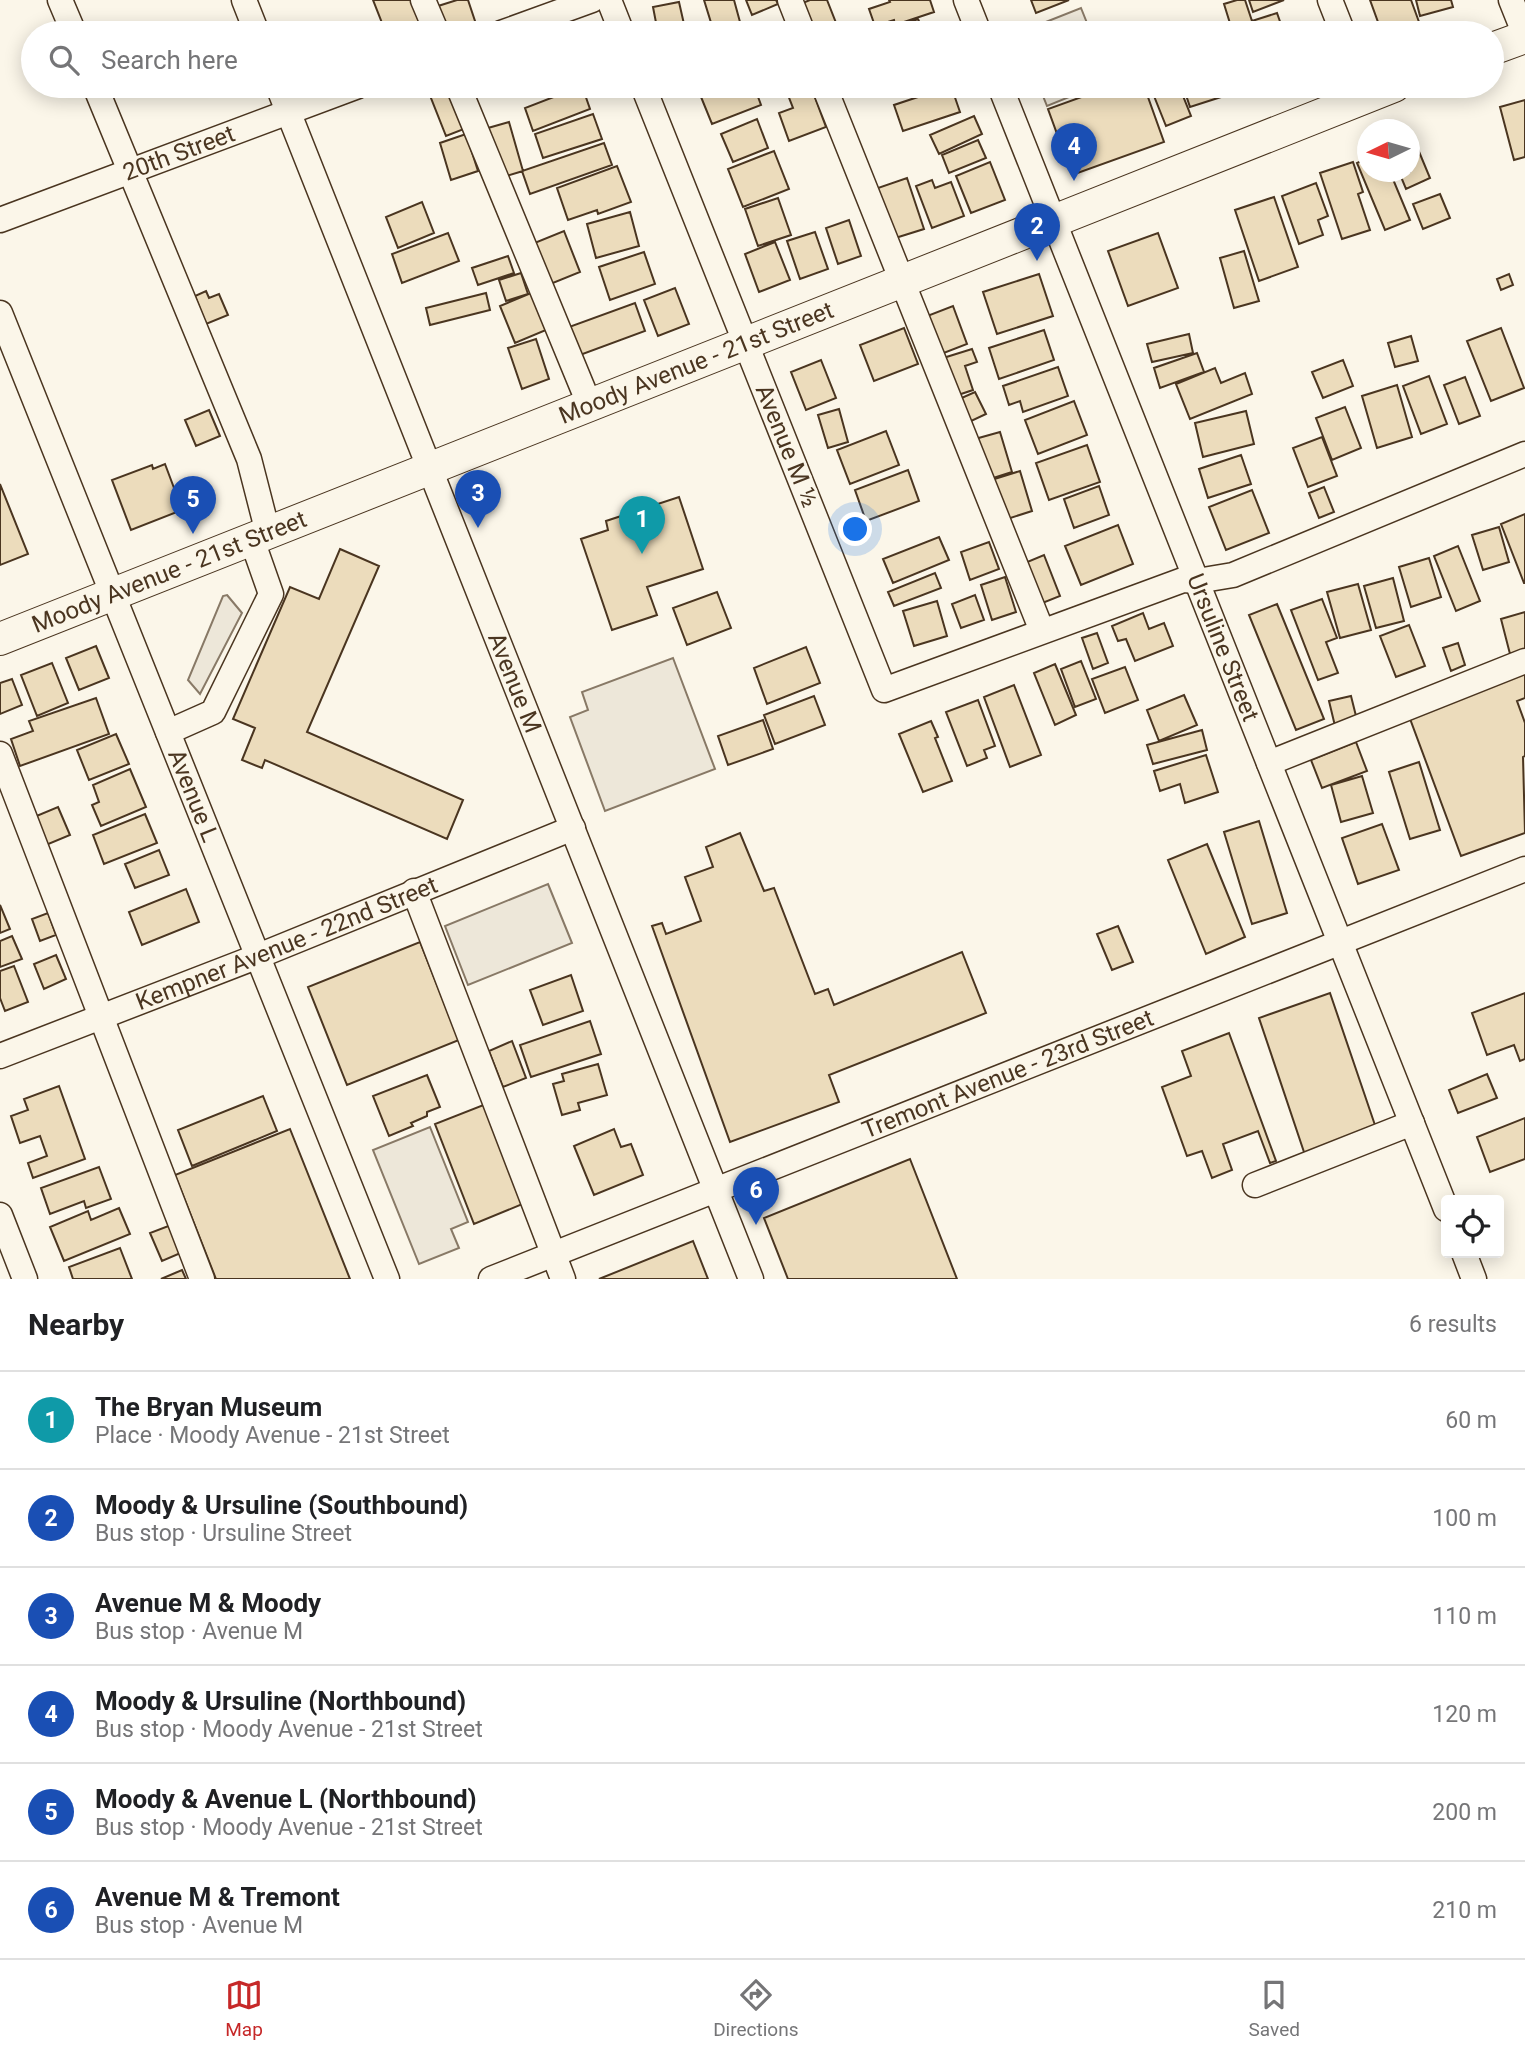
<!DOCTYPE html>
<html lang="en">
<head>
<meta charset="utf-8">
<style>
  body { margin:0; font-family:Roboto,sans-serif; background:#f6f6f6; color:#202124 }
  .controls { position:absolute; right:21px; bottom:21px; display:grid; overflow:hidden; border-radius:7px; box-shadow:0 4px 18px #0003 }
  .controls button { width:63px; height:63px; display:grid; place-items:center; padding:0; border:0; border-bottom:2px solid #e0e0e0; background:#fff; color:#202124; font:35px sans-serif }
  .compass { position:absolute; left:1357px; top:119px; width:63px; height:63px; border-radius:50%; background:#fff; box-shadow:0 4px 18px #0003; rotate:265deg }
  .you { position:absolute; left:856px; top:530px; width:24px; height:24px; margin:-18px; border:5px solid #fff; border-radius:50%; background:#1a73e8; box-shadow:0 0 0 10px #1a73e833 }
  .badge { display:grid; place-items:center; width:46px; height:46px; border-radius:50%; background:#c62828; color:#fff; font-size:23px; font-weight:700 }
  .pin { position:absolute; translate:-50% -58px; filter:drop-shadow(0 2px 4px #0008) }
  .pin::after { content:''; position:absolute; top:37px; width:24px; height:21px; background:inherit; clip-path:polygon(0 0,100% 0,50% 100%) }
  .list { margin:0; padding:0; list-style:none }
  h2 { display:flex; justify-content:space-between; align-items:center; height:91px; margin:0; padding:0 28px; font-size:30px }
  h2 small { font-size:23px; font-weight:400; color:#757577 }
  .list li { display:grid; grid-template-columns:46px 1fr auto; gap:21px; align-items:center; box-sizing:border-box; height:98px; padding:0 28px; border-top:2px solid #e0e0e0 }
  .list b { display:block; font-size:26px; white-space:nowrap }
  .list p { margin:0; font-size:23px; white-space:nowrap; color:#757577 }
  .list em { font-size:23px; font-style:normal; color:#757577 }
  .icon { flex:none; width:38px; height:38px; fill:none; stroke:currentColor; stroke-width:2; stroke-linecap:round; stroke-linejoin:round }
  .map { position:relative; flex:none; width:1525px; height:1279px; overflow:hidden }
  .search { position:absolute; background:#fff; box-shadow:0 4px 18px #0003; left:21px; right:21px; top:21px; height:77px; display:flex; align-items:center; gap:18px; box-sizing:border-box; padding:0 24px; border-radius:38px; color:#757577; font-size:26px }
  .sheet { height:679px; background:#fff }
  nav { display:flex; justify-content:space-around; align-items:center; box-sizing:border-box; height:98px; border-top:2px solid #e0e0e0; background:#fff; font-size:19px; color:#757577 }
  nav a { display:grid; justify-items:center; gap:4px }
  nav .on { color:#c62828 }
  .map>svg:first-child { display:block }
</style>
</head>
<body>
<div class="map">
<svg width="1525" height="1279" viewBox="0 0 1525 1279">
  <rect width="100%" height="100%" fill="#fbf6e9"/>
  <path fill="#ede7d9" stroke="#887966" stroke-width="2" d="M 1081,8 L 1091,33 L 1018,33 Z
    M 1039,86 L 1093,86 L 1094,87 L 1047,106 Z
    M 227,595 L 242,613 L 200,694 L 188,680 L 223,596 Z
    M 673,658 L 715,769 L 605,811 L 570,717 L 588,710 L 582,692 Z
    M 548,884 L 572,943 L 468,985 L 445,926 Z
    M 430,1127 L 468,1222 L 451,1229 L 459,1248 L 419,1264 L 373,1150 Z"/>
  <path fill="#ecdcbc" stroke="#4a3520" stroke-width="2" d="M 373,0 L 411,0 L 422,28 L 408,33 L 386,33 Z
    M 457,0 L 468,0 L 479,33 L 444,33 L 435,7 Z
    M 704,0 L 734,0 L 740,22 L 713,29 Z
    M 746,0 L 776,0 L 778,4 L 752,15 Z
    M 810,0 L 827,0 L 840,33 L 812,33 L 800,4 Z
    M 889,0 L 930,0 L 934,12 L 895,25 L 894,20 L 875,26 L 869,9 L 890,2 Z
    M 1031,0 L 1069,0 L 1036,13 Z
    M 1237,0 L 1245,0 L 1252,21 L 1277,13 L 1284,33 L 1233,33 L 1224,4 Z
    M 1249,0 L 1284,0 L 1253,12 Z
    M 1370,0 L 1411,0 L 1423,33 L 1382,33 Z
    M 1416,0 L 1451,0 L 1453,7 L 1420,16 Z
    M 679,2 L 686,33 L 658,33 L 653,7 Z
    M 918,19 L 924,33 L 881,33 Z
    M 447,86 L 464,129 L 446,136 L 429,93 Z
    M 540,86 L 569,86 L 543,94 Z
    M 582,86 L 590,109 L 533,131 L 525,108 Z
    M 716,86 L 720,86 L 721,90 L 733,86 L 754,86 L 761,105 L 712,124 L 699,92 Z
    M 902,86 L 924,86 L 921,87 L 922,89 L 906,95 Z
    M 951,86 L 960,112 L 903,131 L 894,105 Z
    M 1112,86 L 1144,86 L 1164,142 L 1072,175 L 1048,109 Z
    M 1150,86 L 1179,86 L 1191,116 L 1166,126 Z
    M 1183,86 L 1218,86 L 1221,97 L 1190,107 Z
    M 811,87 L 826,127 L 789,141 L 779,113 L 793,108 L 788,95 Z
    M 1525,100 L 1525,157 L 1514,160 L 1500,107 Z
    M 593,114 L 602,139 L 543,158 L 535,134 Z
    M 974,116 L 982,134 L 939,154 L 930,135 Z
    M 757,119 L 768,148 L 733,162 L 721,134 Z
    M 509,122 L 523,171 L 503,177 L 488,128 Z
    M 1410,130 L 1430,178 L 1406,189 L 1399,172 L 1410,172 Z
    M 466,134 L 478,171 L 451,180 L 440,143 Z
    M 978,140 L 986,158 L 949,173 L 942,155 Z
    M 604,143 L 612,165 L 530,194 L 522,171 Z
    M 774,151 L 789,189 L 743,207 L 728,169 Z
    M 1368,158 L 1368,172 L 1390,172 L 1410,220 L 1385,230 L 1357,163 Z
    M 990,162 L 1005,200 L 971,213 L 956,176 Z
    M 1353,162 L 1363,192 L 1358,194 L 1370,230 L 1342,239 L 1320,173 Z
    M 617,166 L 631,202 L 598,214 L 597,210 L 568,220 L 557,188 Z
    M 907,178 L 924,229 L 889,240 L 872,190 Z
    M 932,180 L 935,188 L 951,182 L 964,216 L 932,228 L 916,186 Z
    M 1316,183 L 1328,216 L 1318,220 L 1323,235 L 1299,244 L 1282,196 Z
    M 1440,194 L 1450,218 L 1423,229 L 1413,204 Z
    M 1274,197 L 1298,267 L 1259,281 L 1235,210 Z
    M 778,198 L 791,235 L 758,246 L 745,209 Z
    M 422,202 L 434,233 L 398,248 L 386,217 Z
    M 630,212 L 639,246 L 596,258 L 587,224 Z
    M 849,220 L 861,256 L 838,264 L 826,228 Z
    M 564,231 L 580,272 L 548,285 L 532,244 Z
    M 815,232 L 828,269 L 800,279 L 787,241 Z
    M 448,233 L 459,261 L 402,283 L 392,254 Z
    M 1158,233 L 1178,288 L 1128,306 L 1108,251 Z
    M 775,242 L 790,280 L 759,292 L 745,254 Z
    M 1244,251 L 1259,301 L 1234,308 L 1220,258 Z
    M 644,252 L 655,284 L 610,300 L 599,267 Z
    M 508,256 L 514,273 L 478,285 L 472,268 Z
    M 521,273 L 528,294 L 506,301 L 499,280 Z
    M 1039,274 L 1053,316 L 997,334 L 983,292 Z
    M 1509,274 L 1513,285 L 1501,290 L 1497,279 Z
    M 675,288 L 689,324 L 658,336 L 644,300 Z
    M 206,291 L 209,298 L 219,294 L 228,315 L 206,324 L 195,296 Z
    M 486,293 L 490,310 L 430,325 L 426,308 Z
    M 531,293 L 546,330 L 515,343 L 500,306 Z
    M 635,303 L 645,331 L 580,355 L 569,327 Z
    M 953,306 L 967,344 L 936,356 L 922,318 Z
    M 904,328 L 918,364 L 874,381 L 860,345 Z
    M 1501,328 L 1524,388 L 1491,401 L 1467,341 Z
    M 1044,330 L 1054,360 L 999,379 L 989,348 Z
    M 1189,334 L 1193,353 L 1152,362 L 1147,344 Z
    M 1411,336 L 1418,361 L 1395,367 L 1388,343 Z
    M 536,339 L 549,379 L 522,389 L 508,348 Z
    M 972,349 L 977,362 L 965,366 L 973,390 L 952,397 L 940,359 Z
    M 1197,353 L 1204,372 L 1160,388 L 1154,368 Z
    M 821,360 L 836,398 L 806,410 L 791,372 Z
    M 1343,360 L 1353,386 L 1323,398 L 1312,372 Z
    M 1058,367 L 1068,396 L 1023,412 L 1020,401 L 1009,405 L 1003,386 Z
    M 1215,368 L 1221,383 L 1245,373 L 1252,394 L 1190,419 L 1176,384 Z
    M 1429,376 L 1447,424 L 1421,434 L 1403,386 Z
    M 1465,377 L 1480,416 L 1459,424 L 1444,385 Z
    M 1397,385 L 1412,437 L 1377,448 L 1362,396 Z
    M 975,392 L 986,414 L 967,423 L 957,400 Z
    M 1074,401 L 1087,435 L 1038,454 L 1025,420 Z
    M 1345,407 L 1361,448 L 1332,460 L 1316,418 Z
    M 839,409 L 848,442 L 828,448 L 818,415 Z
    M 209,410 L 220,436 L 196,446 L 185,420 Z
    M 1246,411 L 1254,444 L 1203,457 L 1195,423 Z
    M 886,431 L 899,465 L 850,484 L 837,450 Z
    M 1000,432 L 1012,472 L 987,480 L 975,439 Z
    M 1322,437 L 1337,476 L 1308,487 L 1293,448 Z
    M 1087,445 L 1100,482 L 1049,500 L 1036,463 Z
    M 1241,455 L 1251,484 L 1208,498 L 1199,469 Z
    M 165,464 L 180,504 L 175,506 L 177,512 L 131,530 L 112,480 L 152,465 L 153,469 Z
    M 908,470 L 919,501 L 866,521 L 855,490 Z
    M 1020,471 L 1032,511 L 1001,521 L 988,481 Z
    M 0,484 L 28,554 L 0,565 Z
    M 1099,486 L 1109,515 L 1074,528 L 1064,499 Z
    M 1324,487 L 1334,512 L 1319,518 L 1309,493 Z
    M 1252,490 L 1269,533 L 1226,550 L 1209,507 Z
    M 679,497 L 703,569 L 647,587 L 657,615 L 612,630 L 581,539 L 608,530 L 606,521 Z
    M 1525,514 L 1525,583 L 1524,583 L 1501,524 Z
    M 1118,525 L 1133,564 L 1081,585 L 1065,546 Z
    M 1499,527 L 1509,562 L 1483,570 L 1472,535 Z
    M 939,537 L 949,560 L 893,583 L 883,559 Z
    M 989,542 L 999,569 L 970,580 L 961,552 Z
    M 1458,546 L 1480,601 L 1456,611 L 1434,556 Z
    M 340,549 L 379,566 L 307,732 L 463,800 L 447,839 L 265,760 L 262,768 L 242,760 L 255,728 L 233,719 L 290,587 L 319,599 Z
    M 1044,555 L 1060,596 L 1035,606 L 1020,565 Z
    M 1429,558 L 1441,597 L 1411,607 L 1399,567 Z
    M 935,573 L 941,588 L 894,606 L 888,592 Z
    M 1005,577 L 1016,612 L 992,620 L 981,585 Z
    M 1393,578 L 1404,621 L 1376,628 L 1364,586 Z
    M 1358,584 L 1371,630 L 1340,638 L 1327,592 Z
    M 717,592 L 731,628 L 687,645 L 673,608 Z
    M 975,595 L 984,620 L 961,628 L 952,604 Z
    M 1322,599 L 1337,638 L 1326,642 L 1338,673 L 1318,680 L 1291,610 Z
    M 937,601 L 947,636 L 914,646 L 903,611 Z
    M 1277,604 L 1324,719 L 1296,730 L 1249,615 Z
    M 1525,612 L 1525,649 L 1510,654 L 1501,619 Z
    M 1143,613 L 1149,629 L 1164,623 L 1173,646 L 1135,661 L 1126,639 L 1118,641 L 1112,626 Z
    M 1409,625 L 1425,666 L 1396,677 L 1380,636 Z
    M 1097,633 L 1108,663 L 1093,669 L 1082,638 Z
    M 1458,643 L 1465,665 L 1451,671 L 1443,648 Z
    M 96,646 L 109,678 L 79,690 L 66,658 Z
    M 806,647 L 820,683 L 767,704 L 754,668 Z
    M 1081,661 L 1096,699 L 1075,707 L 1061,669 Z
    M 52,663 L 68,703 L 37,716 L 21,675 Z
    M 1055,664 L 1076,715 L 1055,725 L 1034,673 Z
    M 1125,667 L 1138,700 L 1105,713 L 1092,679 Z
    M 1525,673 L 1525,698 L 1517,701 L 1525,723 L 1525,756 L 1523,757 L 1525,833 L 1461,856 L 1409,716 Z
    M 12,679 L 22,705 L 0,714 L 0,683 Z
    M 1014,685 L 1041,755 L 1010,767 L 984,697 Z
    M 1184,695 L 1197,725 L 1159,741 L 1147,710 Z
    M 814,696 L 825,725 L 775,744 L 764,715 Z
    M 1351,696 L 1357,720 L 1335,726 L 1329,701 Z
    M 96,698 L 109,734 L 20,766 L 11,739 L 33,731 L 29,721 Z
    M 978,700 L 995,746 L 984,750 L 987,758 L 967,766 L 946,712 Z
    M 763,720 L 773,749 L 728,765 L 718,736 Z
    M 931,721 L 938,737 L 935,738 L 952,781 L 923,792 L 899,734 Z
    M 1202,730 L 1207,750 L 1153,764 L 1147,745 Z
    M 116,734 L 129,764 L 89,780 L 77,750 Z
    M 1356,742 L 1367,771 L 1322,788 L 1311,760 Z
    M 1206,755 L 1218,792 L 1185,803 L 1180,784 L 1160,791 L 1154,771 Z
    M 1419,762 L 1440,830 L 1410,839 L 1389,772 Z
    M 130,769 L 146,807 L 101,826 L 92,805 L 99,802 L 93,785 Z
    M 1362,776 L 1373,813 L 1341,822 L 1331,785 Z
    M 58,807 L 70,835 L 46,845 L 34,817 Z
    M 145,814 L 157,843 L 104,864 L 93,835 Z
    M 1259,821 L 1287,913 L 1252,924 L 1224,832 Z
    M 1382,824 L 1399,870 L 1358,884 L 1342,838 Z
    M 740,833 L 764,891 L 774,888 L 815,994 L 828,989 L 834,1005 L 962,952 L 986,1013 L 829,1075 L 839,1102 L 730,1142 L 652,926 L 662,923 L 666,934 L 701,921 L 685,877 L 713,867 L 706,847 Z
    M 1207,844 L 1245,937 L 1206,954 L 1168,860 Z
    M 159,850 L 169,875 L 135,888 L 125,864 Z
    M 186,889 L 199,922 L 142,945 L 129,912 Z
    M 0,905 L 10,929 L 0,933 Z
    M 48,913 L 56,935 L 40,941 L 32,919 Z
    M 1118,926 L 1133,962 L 1112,970 L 1097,934 Z
    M 12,936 L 22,959 L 0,967 L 0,941 Z
    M 420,942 L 459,1040 L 347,1085 L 308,987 Z
    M 56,955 L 66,979 L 44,989 L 34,964 Z
    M 14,966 L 28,1002 L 5,1011 L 0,998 L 0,971 Z
    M 571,975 L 583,1011 L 543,1025 L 530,990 Z
    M 1330,993 L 1377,1131 L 1305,1155 L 1259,1018 Z
    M 1525,993 L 1525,1059 L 1520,1061 L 1514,1045 L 1487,1055 L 1472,1013 Z
    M 590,1021 L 601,1054 L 531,1077 L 520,1045 Z
    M 1229,1033 L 1276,1161 L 1270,1163 L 1258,1131 L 1223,1144 L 1232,1170 L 1212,1178 L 1202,1151 L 1187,1156 L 1162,1087 L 1191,1076 L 1182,1051 Z
    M 512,1041 L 526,1078 L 503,1087 L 489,1051 Z
    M 598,1064 L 607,1095 L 578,1103 L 580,1110 L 562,1115 L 553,1084 L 564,1081 L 562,1074 Z
    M 1487,1074 L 1497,1098 L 1458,1113 L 1449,1090 Z
    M 427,1075 L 440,1107 L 427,1112 L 427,1116 L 411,1123 L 413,1126 L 389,1136 L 373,1096 Z
    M 59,1086 L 85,1159 L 33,1178 L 28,1163 L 47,1156 L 40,1136 L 20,1143 L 11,1116 L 28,1110 L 24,1099 Z
    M 263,1096 L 277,1131 L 192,1166 L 178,1130 Z
    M 486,1104 L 525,1203 L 474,1224 L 435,1124 Z
    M 1525,1118 L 1525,1159 L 1490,1172 L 1477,1137 Z
    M 290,1129 L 350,1279 L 216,1279 L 175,1175 Z
    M 614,1129 L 621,1147 L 631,1144 L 643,1175 L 594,1195 L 574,1146 Z
    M 910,1159 L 957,1279 L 788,1279 L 764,1218 Z
    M 99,1167 L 111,1199 L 86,1208 L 84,1201 L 50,1214 L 41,1188 Z
    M 119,1208 L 130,1234 L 64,1261 L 50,1227 L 88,1211 L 91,1220 Z
    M 171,1225 L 183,1252 L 162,1261 L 150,1233 Z
    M 693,1241 L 708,1279 L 599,1279 Z
    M 120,1248 L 132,1279 L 73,1279 L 69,1267 Z
    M 182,1270 L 186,1279 L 161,1279 Z"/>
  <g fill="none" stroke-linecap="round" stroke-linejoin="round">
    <defs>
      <g id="minor">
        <path d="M 60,0 L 74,33"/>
        <path d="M 244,0 L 257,33"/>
        <path d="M 423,0 L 437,33"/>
        <path d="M 609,0 L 622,33"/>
        <path d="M 790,0 L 803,33"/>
        <path d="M 966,0 L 979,33"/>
        <path d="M 1330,0 L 1343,33"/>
        <path d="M 1511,0 L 1525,35"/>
        <path d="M 501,33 L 592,0"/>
        <path d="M 95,86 L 249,459 L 268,533"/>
        <path id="s1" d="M 278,86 L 751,1279"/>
        <path d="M 458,86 L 590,406"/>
        <path d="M 643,86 L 884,690 L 1183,580 L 1197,581 L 1233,575 L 1525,454"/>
        <path d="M 824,86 L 1042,631"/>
        <path id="s2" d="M 1000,86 L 1446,1209"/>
        <path id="s3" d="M 0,220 L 358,86"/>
        <path id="s4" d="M 0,313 L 387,1279"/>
        <path d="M 168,732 L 213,712 L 271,594 L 252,540"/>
        <path d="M 0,754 L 202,1279"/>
        <path d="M 1269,763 L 1525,661"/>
        <path d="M 414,891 L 563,1279"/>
        <path id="s5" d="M 0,1056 L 256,957 L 573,828"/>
        <path d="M 1255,1185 L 1412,1123"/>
        <path d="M 0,1215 L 25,1279"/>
        <path d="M 1464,1253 L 1474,1279"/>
        <path id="s6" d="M 491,1279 L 1525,869"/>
      </g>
      <g id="major">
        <path d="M 1492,49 L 1525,37"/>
        <path id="s7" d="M 0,639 L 1394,86"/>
      </g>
    </defs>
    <use href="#minor" stroke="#4a3520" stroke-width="27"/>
    <use href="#major" stroke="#4a3520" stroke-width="34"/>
    <use href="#minor" stroke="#fbf6e9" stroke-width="24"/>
    <use href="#major" stroke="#fbf6e9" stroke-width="32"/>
  </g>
  <g text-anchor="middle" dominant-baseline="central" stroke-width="5" stroke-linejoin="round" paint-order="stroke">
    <g font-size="24" fill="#4a3520" stroke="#fbf6e9">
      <text stroke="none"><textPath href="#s3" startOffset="191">20th Street</textPath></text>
      <text stroke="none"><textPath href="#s7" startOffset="749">Moody Avenue - 21st Street</textPath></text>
      <text transform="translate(787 446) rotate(68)">Avenue M ½</text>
      <text stroke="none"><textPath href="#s7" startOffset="182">Moody Avenue - 21st Street</textPath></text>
      <text stroke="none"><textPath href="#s2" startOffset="604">Ursuline Street</textPath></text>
      <text stroke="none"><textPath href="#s1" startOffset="642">Avenue M</textPath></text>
      <text stroke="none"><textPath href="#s4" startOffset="520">Avenue L</textPath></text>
      <text stroke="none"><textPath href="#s5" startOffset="308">Kempner Avenue - 22nd Street</textPath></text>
      <text stroke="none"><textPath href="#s6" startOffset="556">Tremont Avenue - 23rd Street</textPath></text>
    </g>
  </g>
</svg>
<div class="controls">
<button><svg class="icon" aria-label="locate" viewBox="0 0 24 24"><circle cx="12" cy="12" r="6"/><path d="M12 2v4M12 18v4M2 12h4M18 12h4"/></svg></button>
</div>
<svg class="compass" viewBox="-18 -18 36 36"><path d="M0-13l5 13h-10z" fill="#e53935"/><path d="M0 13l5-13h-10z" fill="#757577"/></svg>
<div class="you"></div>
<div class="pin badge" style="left:642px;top:554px;background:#0f9aa8">1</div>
<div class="pin badge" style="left:1037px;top:261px;background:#1a4fb4">2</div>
<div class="pin badge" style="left:478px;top:528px;background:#1a4fb4">3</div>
<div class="pin badge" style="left:1074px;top:181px;background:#1a4fb4">4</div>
<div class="pin badge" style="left:193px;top:534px;background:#1a4fb4">5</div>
<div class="pin badge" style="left:756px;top:1225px;background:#1a4fb4">6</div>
<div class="search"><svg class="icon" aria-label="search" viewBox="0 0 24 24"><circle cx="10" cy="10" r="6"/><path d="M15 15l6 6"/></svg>Search here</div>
</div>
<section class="sheet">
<h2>Nearby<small>6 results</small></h2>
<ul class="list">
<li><span class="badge" style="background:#0f9aa8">1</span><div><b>The Bryan Museum</b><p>Place · Moody Avenue - 21st Street</p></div><em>60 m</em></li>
<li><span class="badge" style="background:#1a4fb4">2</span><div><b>Moody &amp; Ursuline (Southbound)</b><p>Bus stop · Ursuline Street</p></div><em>100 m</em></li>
<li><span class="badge" style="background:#1a4fb4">3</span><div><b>Avenue M &amp; Moody</b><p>Bus stop · Avenue M</p></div><em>110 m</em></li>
<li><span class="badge" style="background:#1a4fb4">4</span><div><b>Moody &amp; Ursuline (Northbound)</b><p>Bus stop · Moody Avenue - 21st Street</p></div><em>120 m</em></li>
<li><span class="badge" style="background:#1a4fb4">5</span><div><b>Moody &amp; Avenue L (Northbound)</b><p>Bus stop · Moody Avenue - 21st Street</p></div><em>200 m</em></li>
<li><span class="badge" style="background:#1a4fb4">6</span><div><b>Avenue M &amp; Tremont</b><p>Bus stop · Avenue M</p></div><em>210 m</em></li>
</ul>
</section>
<nav>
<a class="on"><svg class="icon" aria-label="map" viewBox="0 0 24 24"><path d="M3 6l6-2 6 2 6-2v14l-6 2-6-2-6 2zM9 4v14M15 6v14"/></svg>Map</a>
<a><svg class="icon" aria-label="directions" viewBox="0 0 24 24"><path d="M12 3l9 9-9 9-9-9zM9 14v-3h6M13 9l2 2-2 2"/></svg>Directions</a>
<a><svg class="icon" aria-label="saved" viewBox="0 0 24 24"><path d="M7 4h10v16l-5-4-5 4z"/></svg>Saved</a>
</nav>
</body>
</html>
